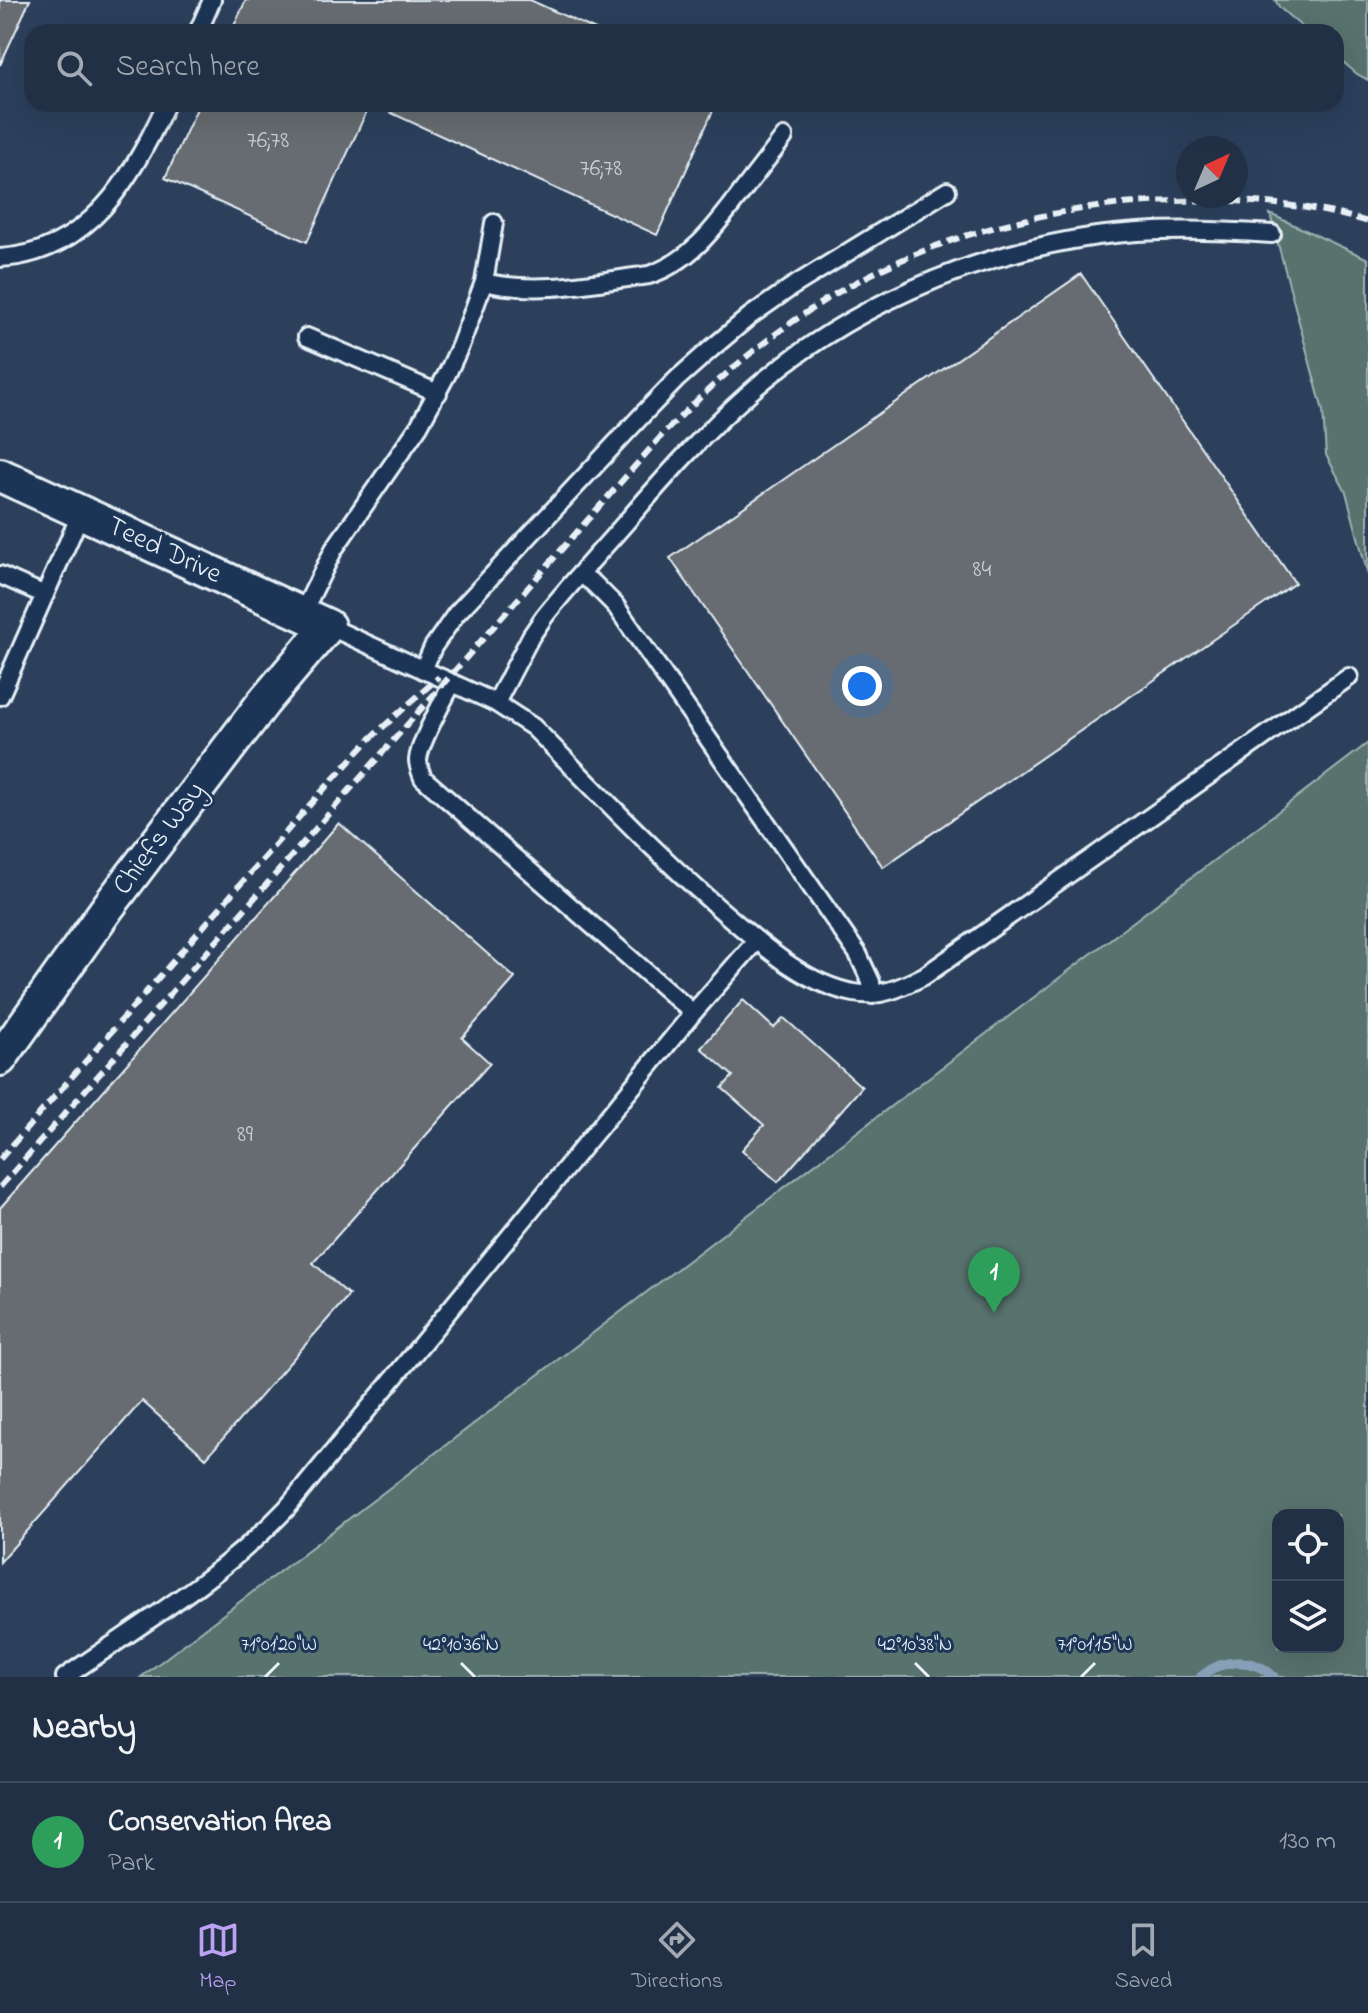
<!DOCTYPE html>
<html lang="en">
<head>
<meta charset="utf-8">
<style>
  body { margin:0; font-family:"Indie Flower",sans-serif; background:#29384c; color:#f1f3f6 }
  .controls { position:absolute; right:24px; bottom:24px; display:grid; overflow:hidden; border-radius:16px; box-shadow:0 8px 32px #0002 }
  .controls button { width:72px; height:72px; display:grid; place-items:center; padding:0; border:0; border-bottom:2px solid #3e4b5e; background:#213045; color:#f1f3f6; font:40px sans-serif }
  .compass { position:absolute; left:1176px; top:136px; width:72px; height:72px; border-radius:50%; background:#213045; box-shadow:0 8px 32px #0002; rotate:44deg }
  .you { position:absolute; left:862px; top:686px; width:28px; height:28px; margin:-20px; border:6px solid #fff; border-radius:50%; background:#1a73e8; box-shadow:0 0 0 12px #1a73e833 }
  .badge { display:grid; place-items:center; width:52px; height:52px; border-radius:50%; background:#bca0f2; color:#fff; font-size:26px; font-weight:700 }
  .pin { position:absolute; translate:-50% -66px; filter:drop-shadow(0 2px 4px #0008) }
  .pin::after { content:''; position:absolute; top:42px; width:28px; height:24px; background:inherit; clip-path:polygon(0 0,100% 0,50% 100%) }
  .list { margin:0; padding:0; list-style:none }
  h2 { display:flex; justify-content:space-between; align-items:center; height:104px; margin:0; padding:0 32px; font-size:34px }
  h2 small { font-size:26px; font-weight:400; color:#a2a9b3 }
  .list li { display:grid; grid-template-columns:52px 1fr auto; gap:24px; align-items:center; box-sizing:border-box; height:120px; padding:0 32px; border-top:2px solid #3e4b5e }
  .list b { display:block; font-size:30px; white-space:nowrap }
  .list p { margin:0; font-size:26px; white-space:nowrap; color:#a2a9b3 }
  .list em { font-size:26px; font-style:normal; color:#a2a9b3 }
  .icon { flex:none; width:44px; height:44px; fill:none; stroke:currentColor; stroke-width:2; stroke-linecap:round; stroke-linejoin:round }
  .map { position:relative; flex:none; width:1368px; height:1677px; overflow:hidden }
  .search { position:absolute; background:#213045; box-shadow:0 8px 32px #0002; left:24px; right:24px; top:24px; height:88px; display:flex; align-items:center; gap:20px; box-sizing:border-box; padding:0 28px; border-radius:24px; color:#a2a9b3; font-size:30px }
  .sheet { height:224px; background:#213045 }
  nav { display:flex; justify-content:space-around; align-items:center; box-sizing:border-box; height:112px; border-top:2px solid #3e4b5e; background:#213045; font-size:22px; color:#a2a9b3 }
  nav a { display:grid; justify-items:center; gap:4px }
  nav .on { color:#bca0f2 }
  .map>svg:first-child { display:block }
</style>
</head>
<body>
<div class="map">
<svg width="1368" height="1677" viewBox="0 0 1368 1677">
  <rect width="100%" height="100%" fill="#2c405c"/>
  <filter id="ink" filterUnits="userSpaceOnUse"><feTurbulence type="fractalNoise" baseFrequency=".0125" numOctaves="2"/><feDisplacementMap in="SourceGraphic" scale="16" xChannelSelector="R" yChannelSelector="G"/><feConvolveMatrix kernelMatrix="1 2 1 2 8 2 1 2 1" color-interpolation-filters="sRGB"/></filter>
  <g filter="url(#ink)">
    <path fill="#58726e" stroke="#a0b2b3" stroke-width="2" fill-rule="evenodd" d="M 1275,0 L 1368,0 L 1368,80 L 1357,74 L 1336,56 L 1336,32 L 1308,32 L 1280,8 Z
      M 1270,214 L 1368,259 L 1368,575 L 1346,492 L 1326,455 L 1323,411 Z
      M 1368,743 L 1368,1677 L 141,1677 ZM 1338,1515 L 1338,1647 L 1278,1647 L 1278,1515 Z"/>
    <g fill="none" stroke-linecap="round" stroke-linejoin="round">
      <path stroke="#889fb8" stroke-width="10" d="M 1201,1677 C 1222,1658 1253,1657 1274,1677"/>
    </g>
    <path fill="#666c71" stroke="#e8f1f8" stroke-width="2" d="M 0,0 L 30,0 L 0,65 Z
      M 246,0 L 530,0 L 600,32 L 231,32 Z
      M 199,104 L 370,104 L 307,242 L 165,178 Z
      M 372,104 L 716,104 L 657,235 Z
      M 1081,274 L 1295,583 L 883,867 L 670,558 Z
      M 339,823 L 515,978 L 462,1038 L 490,1063 L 313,1263 L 349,1295 L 206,1458 L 142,1401 L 0,1562 L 0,1208 Z
      M 743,1000 L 774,1028 L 784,1018 L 862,1087 L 778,1182 L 742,1150 L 764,1125 L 722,1088 L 733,1076 L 701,1048 Z"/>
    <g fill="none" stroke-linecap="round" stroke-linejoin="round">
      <defs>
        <path id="service" d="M 198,32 L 212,0
          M 0,258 C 89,253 133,177 166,104
          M 484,282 C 538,295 595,282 649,275 C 689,262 713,230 738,197 C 753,177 769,157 784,137
          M 307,337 L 438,393
          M 580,574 L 593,583 L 615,605 L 858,954 L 871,982 L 872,995
          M 0,575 L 45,595
          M 302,614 L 334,549 L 419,426 L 448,372 L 460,346 L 484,282 L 494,223
          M 328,626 L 496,703 L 533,727 C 599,793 663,862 735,922 C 769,951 809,985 854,993 C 880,998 902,987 924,976 L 1349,677
          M 423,670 L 433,647 L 456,614 L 645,412 L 677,379 L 712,348 L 750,316 L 790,288 L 947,191
          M 452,683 C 444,700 419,743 418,760 C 418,766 421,773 423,778 L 693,1013
          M 0,696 L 81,513
          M 496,703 L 531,636 L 544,617 C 570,584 599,553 627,521 C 665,477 704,433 748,394 C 844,309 970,254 1097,236 C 1154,228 1214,230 1272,234
          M 65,1677 C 141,1624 223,1576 287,1508 L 693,1013 L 757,940"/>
        <path id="minor" d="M 0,475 L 328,626 L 263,703 L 108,907 L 0,1059"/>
      </defs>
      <use href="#service" stroke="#e8f1f8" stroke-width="22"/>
      <use href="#minor" stroke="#e8f1f8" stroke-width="38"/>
      <use href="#service" stroke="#1d3557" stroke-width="16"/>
      <use href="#minor" stroke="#1d3557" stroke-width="32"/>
      <path stroke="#e8f1f8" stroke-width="6" stroke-dasharray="12 6" stroke-linecap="butt" d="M 0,1159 L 315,799 L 371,738 L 439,677
        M 0,1187 L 665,432 C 708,388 753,348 804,314 C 911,240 1047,204 1176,201 C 1241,199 1306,203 1368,222"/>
    </g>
  </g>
  <path fill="none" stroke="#e8f1f8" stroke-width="3" d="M 461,1663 L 475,1677M 915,1663 L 929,1677M 265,1677 L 279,1663M 1081,1677 L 1095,1663"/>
  <g text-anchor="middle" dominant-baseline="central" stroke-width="6" stroke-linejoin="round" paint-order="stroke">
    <g font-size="24" fill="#c8d0d6">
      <text x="268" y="141">76;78</text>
      <text x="601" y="169">76;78</text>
      <text x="982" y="570">84</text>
      <text x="245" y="1135">89</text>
    </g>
    <g font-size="28" fill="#e8f1f8" stroke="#1d3557">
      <text transform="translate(164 551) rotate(25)">Teed Drive</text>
      <text transform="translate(160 839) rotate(-53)">Chiefs Way</text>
    </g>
  </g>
  <g font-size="20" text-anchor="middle" fill="#e8f1f8" stroke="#1d3557" stroke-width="6" stroke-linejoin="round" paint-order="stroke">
    <text x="279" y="1650">71°01'20"W</text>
    <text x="1095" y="1650">71°01'15"W</text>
    <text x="461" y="1650">42°10'36"N</text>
    <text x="915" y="1650">42°10'38"N</text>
  </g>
</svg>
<div class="controls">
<button><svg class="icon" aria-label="locate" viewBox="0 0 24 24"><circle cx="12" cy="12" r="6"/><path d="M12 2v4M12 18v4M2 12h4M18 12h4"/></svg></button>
<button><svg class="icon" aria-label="layers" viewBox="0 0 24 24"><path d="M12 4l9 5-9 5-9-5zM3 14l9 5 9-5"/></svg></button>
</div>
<svg class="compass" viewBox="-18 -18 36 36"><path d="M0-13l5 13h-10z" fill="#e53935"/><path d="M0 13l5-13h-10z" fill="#a2a9b3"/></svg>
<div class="you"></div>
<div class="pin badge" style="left:994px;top:1313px;background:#2e9e5b">1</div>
<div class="search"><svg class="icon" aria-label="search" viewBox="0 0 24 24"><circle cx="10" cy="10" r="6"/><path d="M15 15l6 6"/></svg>Search here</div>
</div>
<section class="sheet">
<h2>Nearby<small></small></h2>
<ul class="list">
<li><span class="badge" style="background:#2e9e5b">1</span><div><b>Conservation Area</b><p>Park</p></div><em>130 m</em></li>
</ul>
</section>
<nav>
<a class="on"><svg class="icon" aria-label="map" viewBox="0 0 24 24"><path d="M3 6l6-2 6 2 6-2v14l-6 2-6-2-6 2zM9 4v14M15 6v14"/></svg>Map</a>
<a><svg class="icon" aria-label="directions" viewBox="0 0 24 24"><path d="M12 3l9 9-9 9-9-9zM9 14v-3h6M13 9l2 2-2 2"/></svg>Directions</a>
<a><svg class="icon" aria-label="saved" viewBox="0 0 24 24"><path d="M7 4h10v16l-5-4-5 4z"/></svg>Saved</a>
</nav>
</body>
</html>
